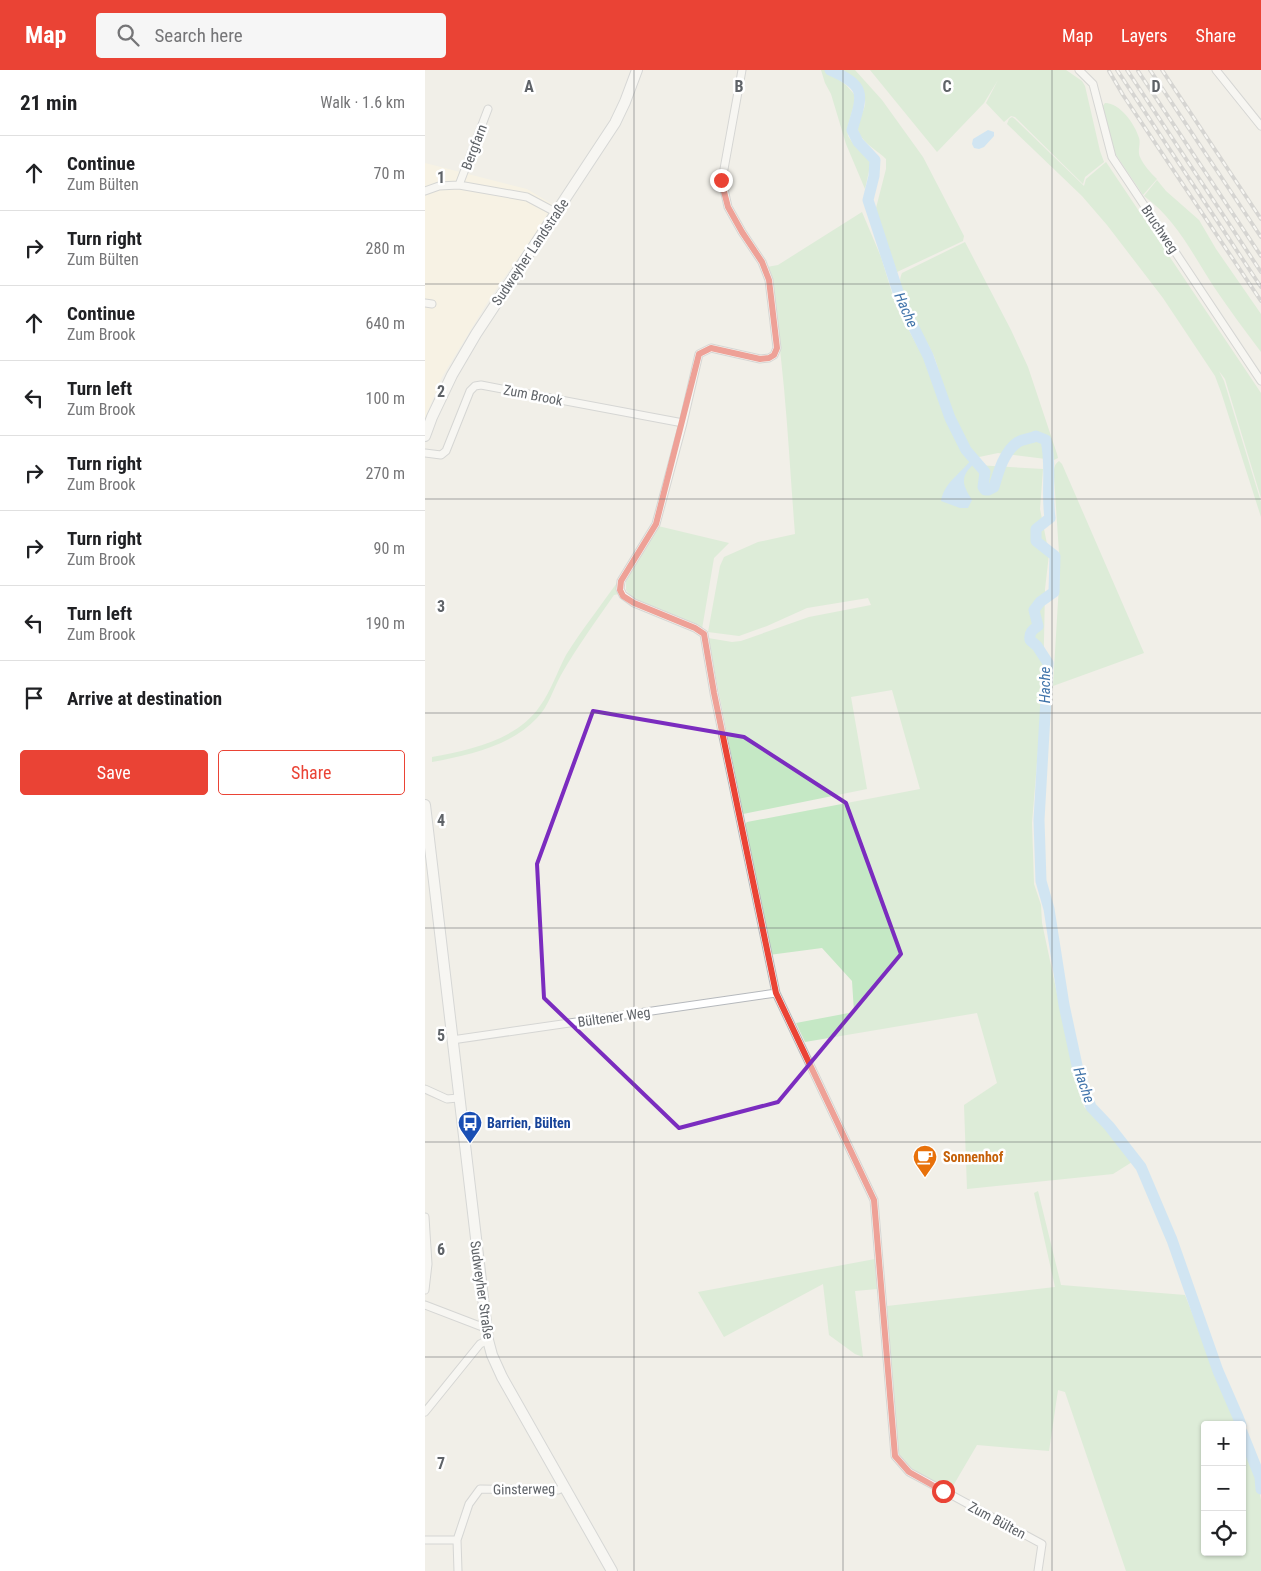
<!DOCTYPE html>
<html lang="en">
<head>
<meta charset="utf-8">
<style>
  body { margin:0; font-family:"Roboto Condensed",sans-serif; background:#f6f6f6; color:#202124 }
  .controls { position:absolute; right:15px; bottom:15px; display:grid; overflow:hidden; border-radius:5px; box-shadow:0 1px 4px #0004 }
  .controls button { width:45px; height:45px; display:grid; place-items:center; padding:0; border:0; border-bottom:1px solid #e0e0e0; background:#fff; color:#202124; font:25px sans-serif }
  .stop { position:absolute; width:15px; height:15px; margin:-11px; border:4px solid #ea4335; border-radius:50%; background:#fff }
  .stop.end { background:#ea4335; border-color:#fff; box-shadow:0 1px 5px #0008 }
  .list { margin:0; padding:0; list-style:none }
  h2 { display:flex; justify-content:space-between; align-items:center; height:65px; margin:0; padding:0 20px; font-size:21px }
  h2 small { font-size:16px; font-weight:400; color:#757577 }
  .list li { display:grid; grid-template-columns:32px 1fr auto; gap:15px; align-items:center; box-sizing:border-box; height:75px; padding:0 20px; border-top:1px solid #e0e0e0 }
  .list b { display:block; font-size:19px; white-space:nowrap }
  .list p { margin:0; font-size:16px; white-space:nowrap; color:#757577 }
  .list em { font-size:16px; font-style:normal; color:#757577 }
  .actions { display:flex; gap:10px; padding:15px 20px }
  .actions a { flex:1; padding:11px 0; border:1px solid #ea4335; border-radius:5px; text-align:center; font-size:18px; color:#ea4335 }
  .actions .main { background:#ea4335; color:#fff }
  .icon { flex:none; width:28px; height:28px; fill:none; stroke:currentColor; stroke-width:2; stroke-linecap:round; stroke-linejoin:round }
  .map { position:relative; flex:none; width:836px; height:1501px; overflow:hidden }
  header { display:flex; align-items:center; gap:30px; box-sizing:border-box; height:70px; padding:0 25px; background:#ea4335; color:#fff }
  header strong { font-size:24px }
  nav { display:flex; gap:28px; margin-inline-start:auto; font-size:18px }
  .search { width:350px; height:45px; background:#f6f6f6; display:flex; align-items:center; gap:12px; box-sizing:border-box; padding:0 18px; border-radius:5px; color:#757577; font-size:19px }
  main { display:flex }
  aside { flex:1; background:#fff }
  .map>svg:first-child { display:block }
</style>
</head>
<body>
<header>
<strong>Map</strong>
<div class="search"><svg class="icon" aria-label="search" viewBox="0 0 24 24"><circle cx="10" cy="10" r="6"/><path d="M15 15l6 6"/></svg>Search here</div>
<nav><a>Map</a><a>Layers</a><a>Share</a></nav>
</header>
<main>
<aside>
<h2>21 min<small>Walk · 1.6 km</small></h2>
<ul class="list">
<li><svg class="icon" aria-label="ahead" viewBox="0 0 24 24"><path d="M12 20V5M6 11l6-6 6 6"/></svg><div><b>Continue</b><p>Zum Bülten</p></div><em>70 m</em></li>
<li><svg class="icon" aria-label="right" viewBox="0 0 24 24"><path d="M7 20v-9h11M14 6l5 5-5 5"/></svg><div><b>Turn right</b><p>Zum Bülten</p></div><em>280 m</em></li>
<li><svg class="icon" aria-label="ahead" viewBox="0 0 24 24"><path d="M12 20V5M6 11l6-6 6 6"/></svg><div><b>Continue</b><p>Zum Brook</p></div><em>640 m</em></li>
<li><svg class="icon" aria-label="left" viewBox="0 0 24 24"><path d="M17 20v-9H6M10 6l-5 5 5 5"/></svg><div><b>Turn left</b><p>Zum Brook</p></div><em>100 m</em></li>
<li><svg class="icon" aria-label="right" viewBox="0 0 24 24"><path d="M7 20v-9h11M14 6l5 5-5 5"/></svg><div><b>Turn right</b><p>Zum Brook</p></div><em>270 m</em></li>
<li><svg class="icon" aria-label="right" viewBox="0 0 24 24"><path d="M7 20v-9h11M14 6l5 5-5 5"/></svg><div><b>Turn right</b><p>Zum Brook</p></div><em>90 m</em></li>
<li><svg class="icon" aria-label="left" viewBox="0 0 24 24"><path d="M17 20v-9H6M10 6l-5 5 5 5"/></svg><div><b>Turn left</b><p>Zum Brook</p></div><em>190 m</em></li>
<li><svg class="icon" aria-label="arrive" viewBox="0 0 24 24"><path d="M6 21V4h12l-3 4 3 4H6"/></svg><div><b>Arrive at destination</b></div></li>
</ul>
<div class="actions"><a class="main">Save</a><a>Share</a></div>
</aside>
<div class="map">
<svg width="836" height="1501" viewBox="0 0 836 1501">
  <rect width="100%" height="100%" fill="#f1efe8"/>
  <path fill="#fef7e0" d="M 0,93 L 102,119 L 130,136 L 67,225 L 17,307 L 0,348 Z"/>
  <path fill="#c5e8c5" d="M 396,0 L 401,0 L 421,15 L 429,24 L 430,31 L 422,59 L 423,66 L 427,72 L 446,92 L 440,119 L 421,74 L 406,24 L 400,13 Z
    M 413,0 L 430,0 L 457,30 L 498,87 L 539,166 L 538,171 L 472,202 L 450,142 L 461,99 L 461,89 C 454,82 440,74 435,65 C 429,56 438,44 440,35 C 442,18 428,5 413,0 Z
    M 445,0 L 641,0 L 657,11 L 660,16 L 675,81 L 679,92 L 660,107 L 658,114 L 590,47 L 586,46 L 579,52 L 561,33 L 573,10 L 559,33 L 512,82 Z
    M 680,33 C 695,33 710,54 714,68 C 716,74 712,81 715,87 C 719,96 725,102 732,109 L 718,125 L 687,79 L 677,37 Z
    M 587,47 L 590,49 L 659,116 L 661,109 L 681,92 L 836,323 L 836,428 L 800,309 L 794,301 L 799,311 L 836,432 L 836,447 L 796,322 L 790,306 L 738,228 L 682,155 L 657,126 L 582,54 L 584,49 Z
    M 732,110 L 741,121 L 774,150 L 791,179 L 836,244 L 836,282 C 820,261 804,239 789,217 C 768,185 751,149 719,126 Z
    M 437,142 L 456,187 L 471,236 L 498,287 L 521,350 L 538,381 L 551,395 L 618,399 L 615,439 L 624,484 L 620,519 L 618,619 L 607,753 L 609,814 L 616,835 L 617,853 L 634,933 L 659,1037 L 681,1057 L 707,1092 L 688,1104 L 542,1119 L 539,1035 L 572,1013 L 552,943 L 380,972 L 371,953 L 429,942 L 427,911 L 397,878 L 344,885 L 320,754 L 322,752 L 495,719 L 467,620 L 426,627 L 442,719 L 318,744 L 283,568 L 307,572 L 316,571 L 384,547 L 446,535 L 443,528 L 382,538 L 342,556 L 314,566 L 283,562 L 295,496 L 299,487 L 333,472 L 370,464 C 363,375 360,285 342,197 L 353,195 Z
    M 540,172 L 586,260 L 603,297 L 632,384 L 633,388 L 629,390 L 573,383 L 554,387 C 530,377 518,307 508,284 C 498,263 484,243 477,222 C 475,214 474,210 477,203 Z
    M 634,391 L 637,394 L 719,583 L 628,616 L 635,498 L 629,407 C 629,401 628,395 634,391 Z
    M 233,456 L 304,473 L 289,488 L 277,559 L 208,528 L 201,520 L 201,511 Z
    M 196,507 L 192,516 L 194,524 L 189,525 C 171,551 152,577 136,605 C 128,619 124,636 112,648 C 86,676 44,685 7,692 L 7,687 C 45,680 92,670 115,636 C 126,621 132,602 141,585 C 158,558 178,533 196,507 Z
    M 613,1121 L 636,1215 L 760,1225 L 812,1355 L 780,1355 L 780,1482 L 817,1482 L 817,1371 L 832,1408 L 836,1430 L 836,1501 L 701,1501 L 640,1322 L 633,1320 L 624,1381 L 552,1375 L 525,1421 L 487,1400 L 473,1383 L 462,1236 L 630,1217 L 609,1123 Z
    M 450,1189 L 452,1219 L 430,1221 L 438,1287 L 430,1284 L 404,1265 L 398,1214 L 299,1267 L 273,1222 Z"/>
  <path fill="#aadaff" d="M 563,60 L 569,62 L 569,66 L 559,77 L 554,79 L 549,78 L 547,74 L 548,69 Z
    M 541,380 L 552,391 C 543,399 535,407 541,419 C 542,423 545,426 547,430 L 543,438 L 535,438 L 516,431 C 519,413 535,404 546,390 Z"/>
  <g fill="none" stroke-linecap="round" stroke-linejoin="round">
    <path stroke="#aadaff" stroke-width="11" d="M 405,0 C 442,16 438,24 427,60 L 433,72 L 450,90 L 449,106 L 443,130 L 477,234 L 503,286 L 525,348 L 541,380 L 560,402 L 558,417 L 560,420 L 563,420 L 569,417 C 573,403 579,381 593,372 C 598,369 605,369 611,366 L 621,370 C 627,397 621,421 625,448 L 611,459 L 611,471 L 630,486 L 629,522 L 615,532 L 609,540 L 613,556 C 607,560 604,563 605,570 L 612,576 L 623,593 L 614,750 L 616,811 L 624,839 L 639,935 L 653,1000 L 666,1037 L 684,1056 L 716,1097 L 747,1170 L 793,1301 L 813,1347 L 816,1355
      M 817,1362 L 835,1407 L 836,1419"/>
    <defs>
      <path id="street" d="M 654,0 L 668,14 L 687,87 L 836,311
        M 791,0 L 836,56
        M 34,115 L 63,39
        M 0,121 L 14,116 L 34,115 L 102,127 L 132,143
        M 0,233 L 7,234
        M 258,353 L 231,454 L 196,511 L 195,519 L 198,525 L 209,533 L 270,558 L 279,564 L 289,623 L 351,923 L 449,1130 L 470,1386 L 484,1402 L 617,1474 L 613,1501
        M 0,383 L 16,385 L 21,381 L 45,321 L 50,316 L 56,315 L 258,353 L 274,284 L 286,278 L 335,289 L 344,288 L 349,285 L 352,278 L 344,210 L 337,192 L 317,162 L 303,137 L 297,110 L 317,0
        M 27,970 L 351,923
        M 0,1019 L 22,1029 L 33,1028
        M 0,1147 L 3,1194 L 0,1220
        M 0,1235 L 60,1258
        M 0,1342 L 55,1274 L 63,1270
        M 0,1470 L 32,1470
        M 33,1501 L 32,1470 L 44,1434 L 55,1419 L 133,1420 L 140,1417"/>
      <path id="secondary" d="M 0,366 L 7,347 L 27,305 L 51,264 L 190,53 L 200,32 L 212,0
        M 0,735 L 63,1270 L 67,1285 L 77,1307 L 187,1501"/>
    </defs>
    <use href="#street" stroke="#b5b8bc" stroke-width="9"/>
    <use href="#secondary" stroke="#b6babf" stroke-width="12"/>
    <use href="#street" stroke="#fff" stroke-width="7"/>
    <use href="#secondary" stroke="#fff" stroke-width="10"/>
    <defs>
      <path id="rail" d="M 692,0 L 836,217
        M 702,0 L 836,202
        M 725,0 L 836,167
        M 737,0 L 836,149
        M 684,1 L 698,25 L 836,231
        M 713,1 L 836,186"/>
    </defs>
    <use href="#rail" stroke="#b6b7b8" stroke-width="4"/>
    <use href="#rail" stroke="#fff" stroke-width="2" stroke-dasharray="5.5" stroke-linecap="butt"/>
  </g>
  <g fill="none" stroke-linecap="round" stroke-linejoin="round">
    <path stroke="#ea4335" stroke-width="6" d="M 296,110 L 303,137 L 317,162 L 337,192 L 344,210 L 352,278 L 349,285 L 344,288 L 335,289 L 286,278 L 274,284 L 231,454 L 196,511 L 195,520 L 198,526 L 209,533 L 270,558 L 279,564 L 289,623 L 351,923 L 449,1130 L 470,1386 L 484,1402 L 518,1421"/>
  </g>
  <path d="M0 0H836V1501H0ZM 168,641 L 319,667 L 421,733 L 476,884 L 353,1032 L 254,1058 L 119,928 L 112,794 Z" fill="#f1efe8" fill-opacity=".55" fill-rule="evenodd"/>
  <path fill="none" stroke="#7b2cbf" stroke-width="4" stroke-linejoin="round" d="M 168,641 L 319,667 L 421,733 L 476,884 L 353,1032 L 254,1058 L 119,928 L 112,794 Z"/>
  <path fill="none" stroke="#5f6368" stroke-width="1" stroke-opacity="0.55" d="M 209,0 L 209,1501M 418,0 L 418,1501M 627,0 L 627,1501M 0,214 L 836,214M 0,429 L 836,429M 0,643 L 836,643M 0,858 L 836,858M 0,1072 L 836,1072M 0,1287 L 836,1287"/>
  <defs>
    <symbol id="bus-pin" viewBox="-11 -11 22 30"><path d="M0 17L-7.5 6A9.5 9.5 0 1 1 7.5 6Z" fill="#1a4fb4" stroke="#fff"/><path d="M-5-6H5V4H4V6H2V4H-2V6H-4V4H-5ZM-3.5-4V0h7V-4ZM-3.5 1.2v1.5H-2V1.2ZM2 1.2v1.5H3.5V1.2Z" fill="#fff"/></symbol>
    <symbol id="cafe-pin" viewBox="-11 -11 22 30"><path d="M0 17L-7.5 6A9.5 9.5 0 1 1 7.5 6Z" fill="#e8710a" stroke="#fff"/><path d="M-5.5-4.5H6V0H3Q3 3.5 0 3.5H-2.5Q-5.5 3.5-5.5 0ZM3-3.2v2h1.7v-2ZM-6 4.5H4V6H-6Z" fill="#fff"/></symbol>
  </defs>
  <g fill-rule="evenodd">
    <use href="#bus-pin" x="31" y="1039" width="28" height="38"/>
    <use href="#cafe-pin" x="486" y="1073" width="28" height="38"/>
  </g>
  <g text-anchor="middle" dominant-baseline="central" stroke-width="5" stroke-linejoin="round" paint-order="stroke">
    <g font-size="14" fill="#5f6368" stroke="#fff">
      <text transform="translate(49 77) rotate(-69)">Bergfarn</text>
      <text transform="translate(735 159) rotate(56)">Bruchweg</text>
      <text transform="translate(105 182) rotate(-56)">Sudweyher Landstraße</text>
      <text transform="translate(108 325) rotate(11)">Zum Brook</text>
      <text transform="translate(189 947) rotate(-8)">Bültener Weg</text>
      <text transform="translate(57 1220) rotate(82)">Sudweyher Straße</text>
      <text transform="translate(99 1419) rotate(-1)">Ginsterweg</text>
      <text transform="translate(572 1450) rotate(28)">Zum Bülten</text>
    </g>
    <g font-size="14" font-weight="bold" fill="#164399" stroke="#fff" text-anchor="start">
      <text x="62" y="1053">Barrien, Bülten</text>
    </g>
    <g font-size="14" font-weight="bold" fill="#c56008" stroke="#fff" text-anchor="start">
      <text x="518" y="1087">Sonnenhof</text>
    </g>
    <g font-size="15" font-style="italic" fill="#4174aa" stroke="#fff">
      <text transform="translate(481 240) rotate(66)">Hache</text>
      <text transform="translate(620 615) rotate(-90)">Hache</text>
      <text transform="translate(659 1015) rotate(71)">Hache</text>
    </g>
  </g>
  <g font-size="16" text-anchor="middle" font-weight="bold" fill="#5f6368" stroke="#fff" stroke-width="5" stroke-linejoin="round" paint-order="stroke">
    <text x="104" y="22">A</text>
    <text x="314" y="22">B</text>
    <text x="522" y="22">C</text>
    <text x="731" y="22">D</text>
    <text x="16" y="113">1</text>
    <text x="16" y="327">2</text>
    <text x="16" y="542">3</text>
    <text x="16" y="756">4</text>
    <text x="16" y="971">5</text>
    <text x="16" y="1185">6</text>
    <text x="16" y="1399">7</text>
  </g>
</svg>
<div class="controls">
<button>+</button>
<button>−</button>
<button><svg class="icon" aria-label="locate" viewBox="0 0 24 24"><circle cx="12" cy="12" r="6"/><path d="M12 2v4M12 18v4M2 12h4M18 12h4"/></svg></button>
</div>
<div class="stop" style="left:518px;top:1421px"></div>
<div class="stop end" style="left:296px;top:110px"></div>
</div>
</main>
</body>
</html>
